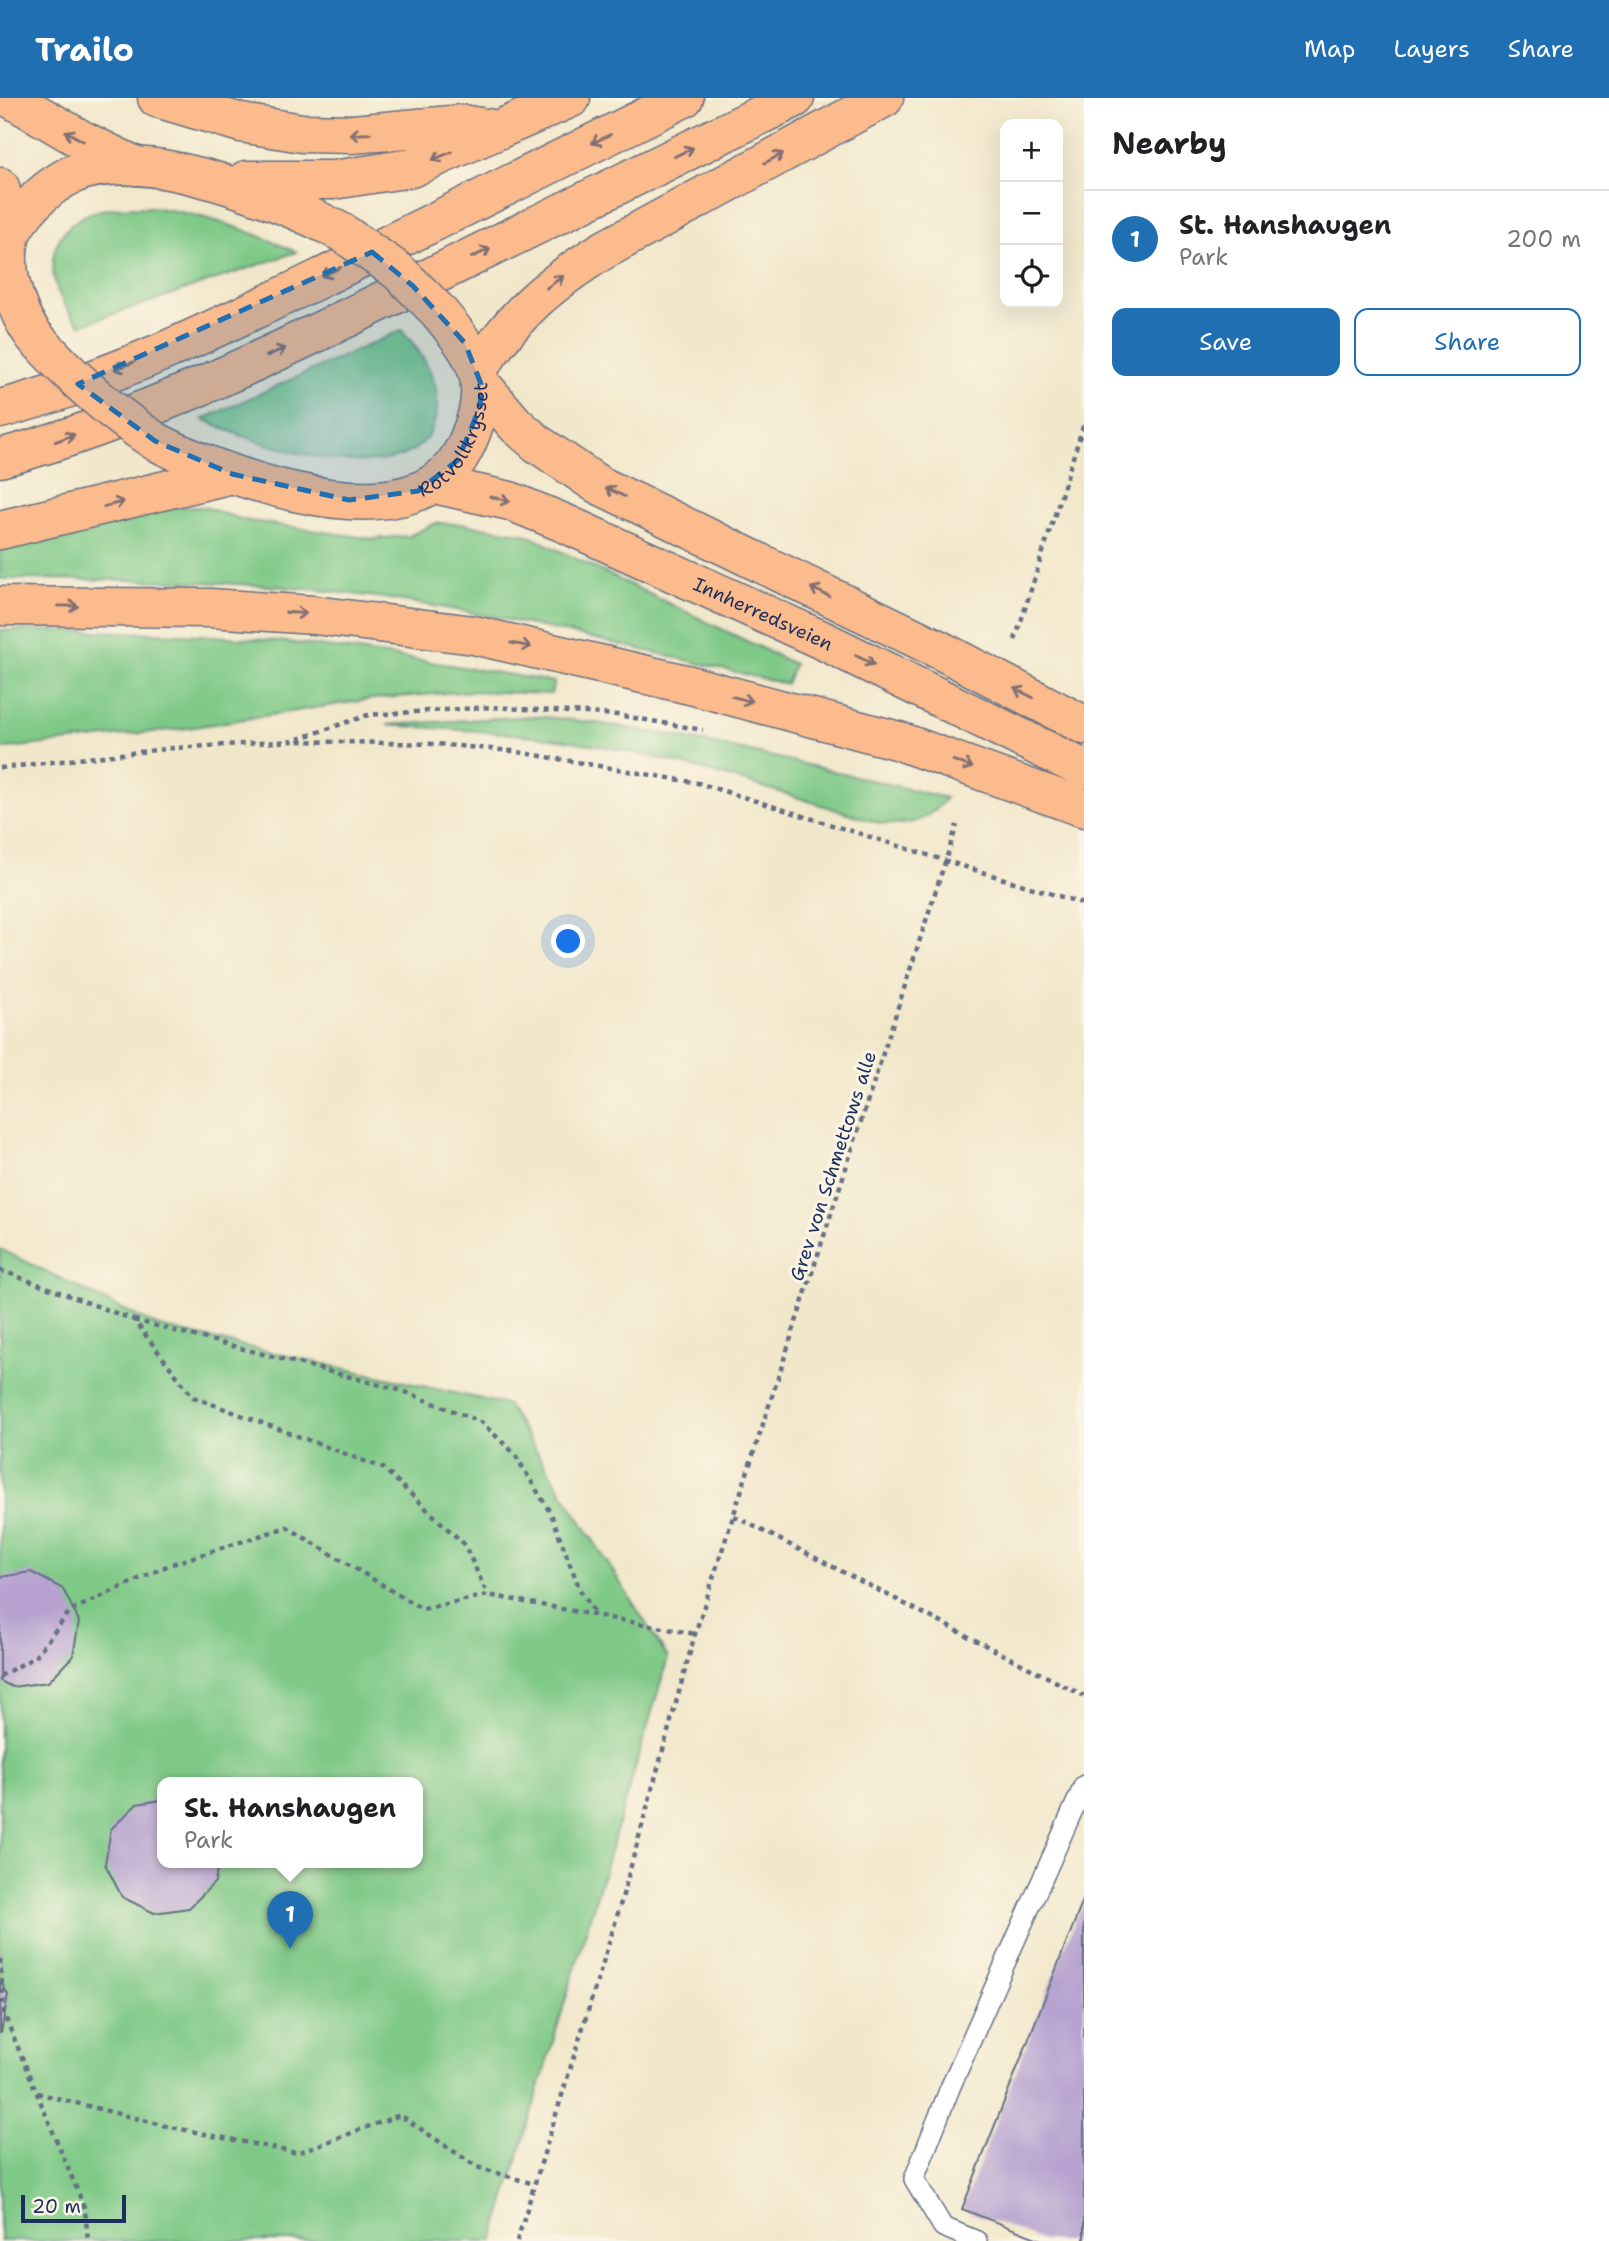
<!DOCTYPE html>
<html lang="en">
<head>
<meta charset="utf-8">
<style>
  body { margin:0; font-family:"Shantell Sans",sans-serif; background:#f6f6f6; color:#202124 }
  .controls { position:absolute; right:21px; top:21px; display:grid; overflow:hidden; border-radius:14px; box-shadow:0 7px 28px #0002 }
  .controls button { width:63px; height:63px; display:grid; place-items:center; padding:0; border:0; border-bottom:2px solid #e0e0e0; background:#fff; color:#202124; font:35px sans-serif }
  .scale { position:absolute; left:21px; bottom:18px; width:105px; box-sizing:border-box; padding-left:7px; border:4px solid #1b2f5e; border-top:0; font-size:19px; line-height:24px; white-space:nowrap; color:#1b2f5e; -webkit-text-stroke:5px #fcf5e5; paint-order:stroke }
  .you { position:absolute; left:569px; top:844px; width:24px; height:24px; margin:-18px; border:5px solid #fff; border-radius:50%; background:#1a73e8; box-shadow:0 0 0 10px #1a73e833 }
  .badge { display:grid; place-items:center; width:46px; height:46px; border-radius:50%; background:#1f6fb2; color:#fff; font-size:23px; font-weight:700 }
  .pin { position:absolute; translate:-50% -58px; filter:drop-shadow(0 2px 4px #0008) }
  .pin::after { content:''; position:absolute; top:37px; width:24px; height:21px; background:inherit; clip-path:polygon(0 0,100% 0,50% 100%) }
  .popup { position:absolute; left:157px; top:1679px; width:266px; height:91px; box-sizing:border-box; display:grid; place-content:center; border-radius:14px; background:#fff; filter:drop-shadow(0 2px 5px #0005); font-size:23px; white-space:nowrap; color:#757577 }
  .popup b { font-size:26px; color:#202124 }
  .popup::after { content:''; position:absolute; left:50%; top:100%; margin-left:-14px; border:14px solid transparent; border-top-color:#fff }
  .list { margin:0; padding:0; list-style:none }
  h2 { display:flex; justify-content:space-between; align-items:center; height:91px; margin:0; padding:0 28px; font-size:30px }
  h2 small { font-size:23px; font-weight:400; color:#757577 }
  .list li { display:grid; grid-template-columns:46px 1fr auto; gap:21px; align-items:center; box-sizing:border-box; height:98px; padding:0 28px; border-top:2px solid #e0e0e0 }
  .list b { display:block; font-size:26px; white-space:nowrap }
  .list p { margin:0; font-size:23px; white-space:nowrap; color:#757577 }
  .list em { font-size:23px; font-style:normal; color:#757577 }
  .actions { display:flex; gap:14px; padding:21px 28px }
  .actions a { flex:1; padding:16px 0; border:2px solid #1f6fb2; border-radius:14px; text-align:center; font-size:24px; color:#1f6fb2 }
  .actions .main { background:#1f6fb2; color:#fff }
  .icon { flex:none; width:38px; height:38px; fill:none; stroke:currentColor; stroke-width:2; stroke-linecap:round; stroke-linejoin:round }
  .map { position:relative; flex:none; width:1084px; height:2143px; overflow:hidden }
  header { display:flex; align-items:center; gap:42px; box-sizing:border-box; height:98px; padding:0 35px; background:#1f6fb2; color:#fff }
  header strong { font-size:33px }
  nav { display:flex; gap:38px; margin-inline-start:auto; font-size:24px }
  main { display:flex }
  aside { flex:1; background:#fff }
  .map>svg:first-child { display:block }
</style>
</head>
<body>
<header>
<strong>Trailo</strong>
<nav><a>Map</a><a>Layers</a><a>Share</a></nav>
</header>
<main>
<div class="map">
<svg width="1084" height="2143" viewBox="0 0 1084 2143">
  <rect width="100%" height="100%" fill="#fcf5e5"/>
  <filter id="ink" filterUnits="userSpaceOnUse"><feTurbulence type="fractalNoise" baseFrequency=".0143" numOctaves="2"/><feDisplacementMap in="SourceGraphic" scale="14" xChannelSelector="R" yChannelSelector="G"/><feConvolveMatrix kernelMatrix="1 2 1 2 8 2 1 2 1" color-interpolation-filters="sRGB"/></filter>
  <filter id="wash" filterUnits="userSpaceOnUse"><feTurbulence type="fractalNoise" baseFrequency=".00686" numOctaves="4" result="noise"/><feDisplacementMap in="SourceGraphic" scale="28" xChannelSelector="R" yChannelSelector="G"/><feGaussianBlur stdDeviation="1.57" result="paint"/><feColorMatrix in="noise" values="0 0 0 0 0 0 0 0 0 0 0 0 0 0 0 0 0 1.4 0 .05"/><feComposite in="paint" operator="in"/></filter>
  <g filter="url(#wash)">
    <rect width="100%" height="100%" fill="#f1e7ca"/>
    <path fill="#7fc987" stroke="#4d7c72" stroke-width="2" fill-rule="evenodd" d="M 151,109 C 203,116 248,131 296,154 L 81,227 C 48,195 37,142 86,117 C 104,108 131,110 151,109 Z
      M 402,232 C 424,258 444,287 435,322 C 414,403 250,345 203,321 Z
      M 168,409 L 205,409 L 243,422 L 373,441 L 409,438 L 436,425 L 463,426 L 525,436 L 794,566 L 786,586 C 657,556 528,522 397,502 C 267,482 132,481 0,481 L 0,443 Z
      M 0,532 C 92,533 184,534 276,543 C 369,553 462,569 554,584 L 551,596 L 472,593 L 372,601 L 188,630 L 0,651 Z
      M 535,618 C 675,631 810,668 946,700 C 926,725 910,728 879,725 C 782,695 685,662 584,645 C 520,634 453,632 387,627 Z
      M 0,1151 L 159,1229 L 507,1307 L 668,1560 L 493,2143 L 0,2143 ZM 162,1685 L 418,1685 L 418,1765 L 162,1765 Z"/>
    <g id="blocks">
      <path fill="#b6a1d0" d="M 31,1474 L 63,1491 L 79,1523 L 73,1558 L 48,1584 L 12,1589 L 0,1583 L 0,1479 Z
        M 162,1702 L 162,1765 L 218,1765 L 215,1784 L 189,1810 L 154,1815 L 122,1799 L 105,1766 L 111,1731 L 137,1706 Z
        M 1084,1800 L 1084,2143 L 1044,2143 L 962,2111 Z
        M 0,1882 L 8,1897 L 1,1935 L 0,1935 Z"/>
    </g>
  </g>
  <g filter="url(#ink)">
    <use href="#blocks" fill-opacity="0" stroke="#666f84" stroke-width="2"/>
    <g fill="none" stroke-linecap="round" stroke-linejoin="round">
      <defs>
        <path id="service" d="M 977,2143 L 943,2129 L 914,2081 L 950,1990 L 1084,1687"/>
        <path id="primary" d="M 10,0 L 82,42 L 136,68
          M 0,89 L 10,136"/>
        <g id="trunk">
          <path d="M 157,0 L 241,25 L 302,35 L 353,36 L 462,26 L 498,32"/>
          <path d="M 246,82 L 333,82 L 411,70 L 571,0"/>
          <path d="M 35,239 C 14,213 0,164 13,131 C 28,108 46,89 71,77 C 139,45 279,101 341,134"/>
          <path d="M 478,271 C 517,214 544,190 602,153 L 884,0"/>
          <path d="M 481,286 L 516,327 L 538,346 L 597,386 L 934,549 L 1084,627"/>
          <path d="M 0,311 C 115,281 226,226 333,174 C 450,116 567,58 684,0"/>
          <path id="s1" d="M 155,343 C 220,377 366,430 434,385 C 452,374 464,354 471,335 C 494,279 472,254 437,212"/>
          <path d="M 0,360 C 134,324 262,262 386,201 C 523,135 659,67 795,0"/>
          <path id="s2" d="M 434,386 L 510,403 L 564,425 L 824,543 L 1084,671"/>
          <path d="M 0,432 L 232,376"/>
          <path d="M 0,508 L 210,510 L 314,517 L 474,537 L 690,587 L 899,643 L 1084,710"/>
        </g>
      </defs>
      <use href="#service" stroke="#666f84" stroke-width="22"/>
      <use href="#primary" stroke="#666f84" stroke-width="41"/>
      <use href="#trunk" stroke="#666f84" stroke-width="41"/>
      <path stroke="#666f84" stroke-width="4.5" stroke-dasharray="5 5" stroke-linecap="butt" d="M 1015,542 L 1084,325
        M 298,641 L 368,617 L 491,609 L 618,617 L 703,632
        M 0,670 L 174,650 L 294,643 L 436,646 L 512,653 L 698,685 L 1084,806
        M 0,1172 L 134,1222 L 193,1299 L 383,1370 L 464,1446 L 488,1497
        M 134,1222 L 403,1293 L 481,1324 L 514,1355 L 551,1416 L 580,1492 L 596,1517
        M 734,1418 L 1084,1598
        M 0,1578 L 35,1559 L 70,1513 L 169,1467 L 287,1429 L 422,1511 L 488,1497 L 695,1536
        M 0,1861 L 4,1916 L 85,2111 L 88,2143
        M 37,1995 L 166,2028 L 297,2055 L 400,2017 L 477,2069 L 534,2086
        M 517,2143 L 616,1822 L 695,1536 L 957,727"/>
      <use href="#service" stroke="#fff" stroke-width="19"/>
      <use href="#primary" stroke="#fbbb8c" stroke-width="38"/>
      <use href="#trunk" stroke="#fbbb8c" stroke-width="38"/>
      <defs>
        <path id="trunk-bridge" d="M 341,134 L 398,173 L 437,212
          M 35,239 C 72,280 109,313 155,343"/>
      </defs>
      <use href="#trunk-bridge" stroke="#666f84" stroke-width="41" stroke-linecap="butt"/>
      <use href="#trunk-bridge" stroke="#fbbb8c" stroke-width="38"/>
    </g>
    <defs><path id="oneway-shaft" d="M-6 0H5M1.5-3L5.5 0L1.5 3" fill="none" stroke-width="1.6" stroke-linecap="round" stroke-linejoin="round" transform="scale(1.75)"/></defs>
    <g stroke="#806e73">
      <use href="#oneway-shaft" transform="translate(360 36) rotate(178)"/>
      <use href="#oneway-shaft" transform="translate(74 38) rotate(-151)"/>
      <use href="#oneway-shaft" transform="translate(601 41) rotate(154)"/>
      <use href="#oneway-shaft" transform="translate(684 54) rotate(-26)"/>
      <use href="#oneway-shaft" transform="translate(442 58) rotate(158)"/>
      <use href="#oneway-shaft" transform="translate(774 60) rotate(-28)"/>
      <use href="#oneway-shaft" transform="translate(481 155) rotate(-26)"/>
      <use href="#oneway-shaft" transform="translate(331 174) rotate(154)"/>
      <use href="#oneway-shaft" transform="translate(555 184) rotate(-36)"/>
      <use href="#oneway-shaft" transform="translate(276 254) rotate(-23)"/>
      <use href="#oneway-shaft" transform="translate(124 268) rotate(159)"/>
      <use href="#oneway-shaft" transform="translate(65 340) rotate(-20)"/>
      <use href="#oneway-shaft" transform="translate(615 394) rotate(-155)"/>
      <use href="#oneway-shaft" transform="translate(500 401) rotate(14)"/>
      <use href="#oneway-shaft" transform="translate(114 406) rotate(-14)"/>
      <use href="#oneway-shaft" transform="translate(820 494) rotate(-154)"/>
      <use href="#oneway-shaft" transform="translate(68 508) rotate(1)"/>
      <use href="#oneway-shaft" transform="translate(296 515) rotate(4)"/>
      <use href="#oneway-shaft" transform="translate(521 547) rotate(11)"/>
      <use href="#oneway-shaft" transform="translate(865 562) rotate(26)"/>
      <use href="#oneway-shaft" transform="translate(1024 595) rotate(-153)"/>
      <use href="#oneway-shaft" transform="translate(742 601) rotate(15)"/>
      <use href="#oneway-shaft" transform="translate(963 666) rotate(20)"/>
    </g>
  </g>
  <path fill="#1f6fb2" fill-opacity="0.2" stroke="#1f6fb2" stroke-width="5" stroke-dasharray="14 9" stroke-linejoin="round" d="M 372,154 L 413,188 L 465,245 L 481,286 L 480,309 L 458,362 L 418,393 L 349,402 L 232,376 L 155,343 L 78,286 Z"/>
  <g text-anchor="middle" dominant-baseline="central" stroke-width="6" stroke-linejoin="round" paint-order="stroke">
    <g font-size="19" fill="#1b2f5e" stroke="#fcf5e5">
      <text stroke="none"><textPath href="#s1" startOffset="341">Rotvollkrysset</textPath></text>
      <text stroke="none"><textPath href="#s2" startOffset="355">Innherredsveien</textPath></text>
      <text transform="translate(833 1068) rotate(-72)">Grev von Schmettows alle</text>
    </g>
  </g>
</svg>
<div class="controls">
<button>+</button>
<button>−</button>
<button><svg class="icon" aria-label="locate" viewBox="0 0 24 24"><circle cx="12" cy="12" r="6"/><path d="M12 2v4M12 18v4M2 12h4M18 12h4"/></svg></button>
</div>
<div class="scale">20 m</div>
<div class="you"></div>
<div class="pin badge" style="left:290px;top:1851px">1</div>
<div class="popup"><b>St. Hanshaugen</b>Park</div>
</div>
<aside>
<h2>Nearby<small></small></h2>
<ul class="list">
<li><span class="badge">1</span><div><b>St. Hanshaugen</b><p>Park</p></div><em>200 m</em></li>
</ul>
<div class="actions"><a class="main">Save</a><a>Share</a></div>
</aside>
</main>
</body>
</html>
